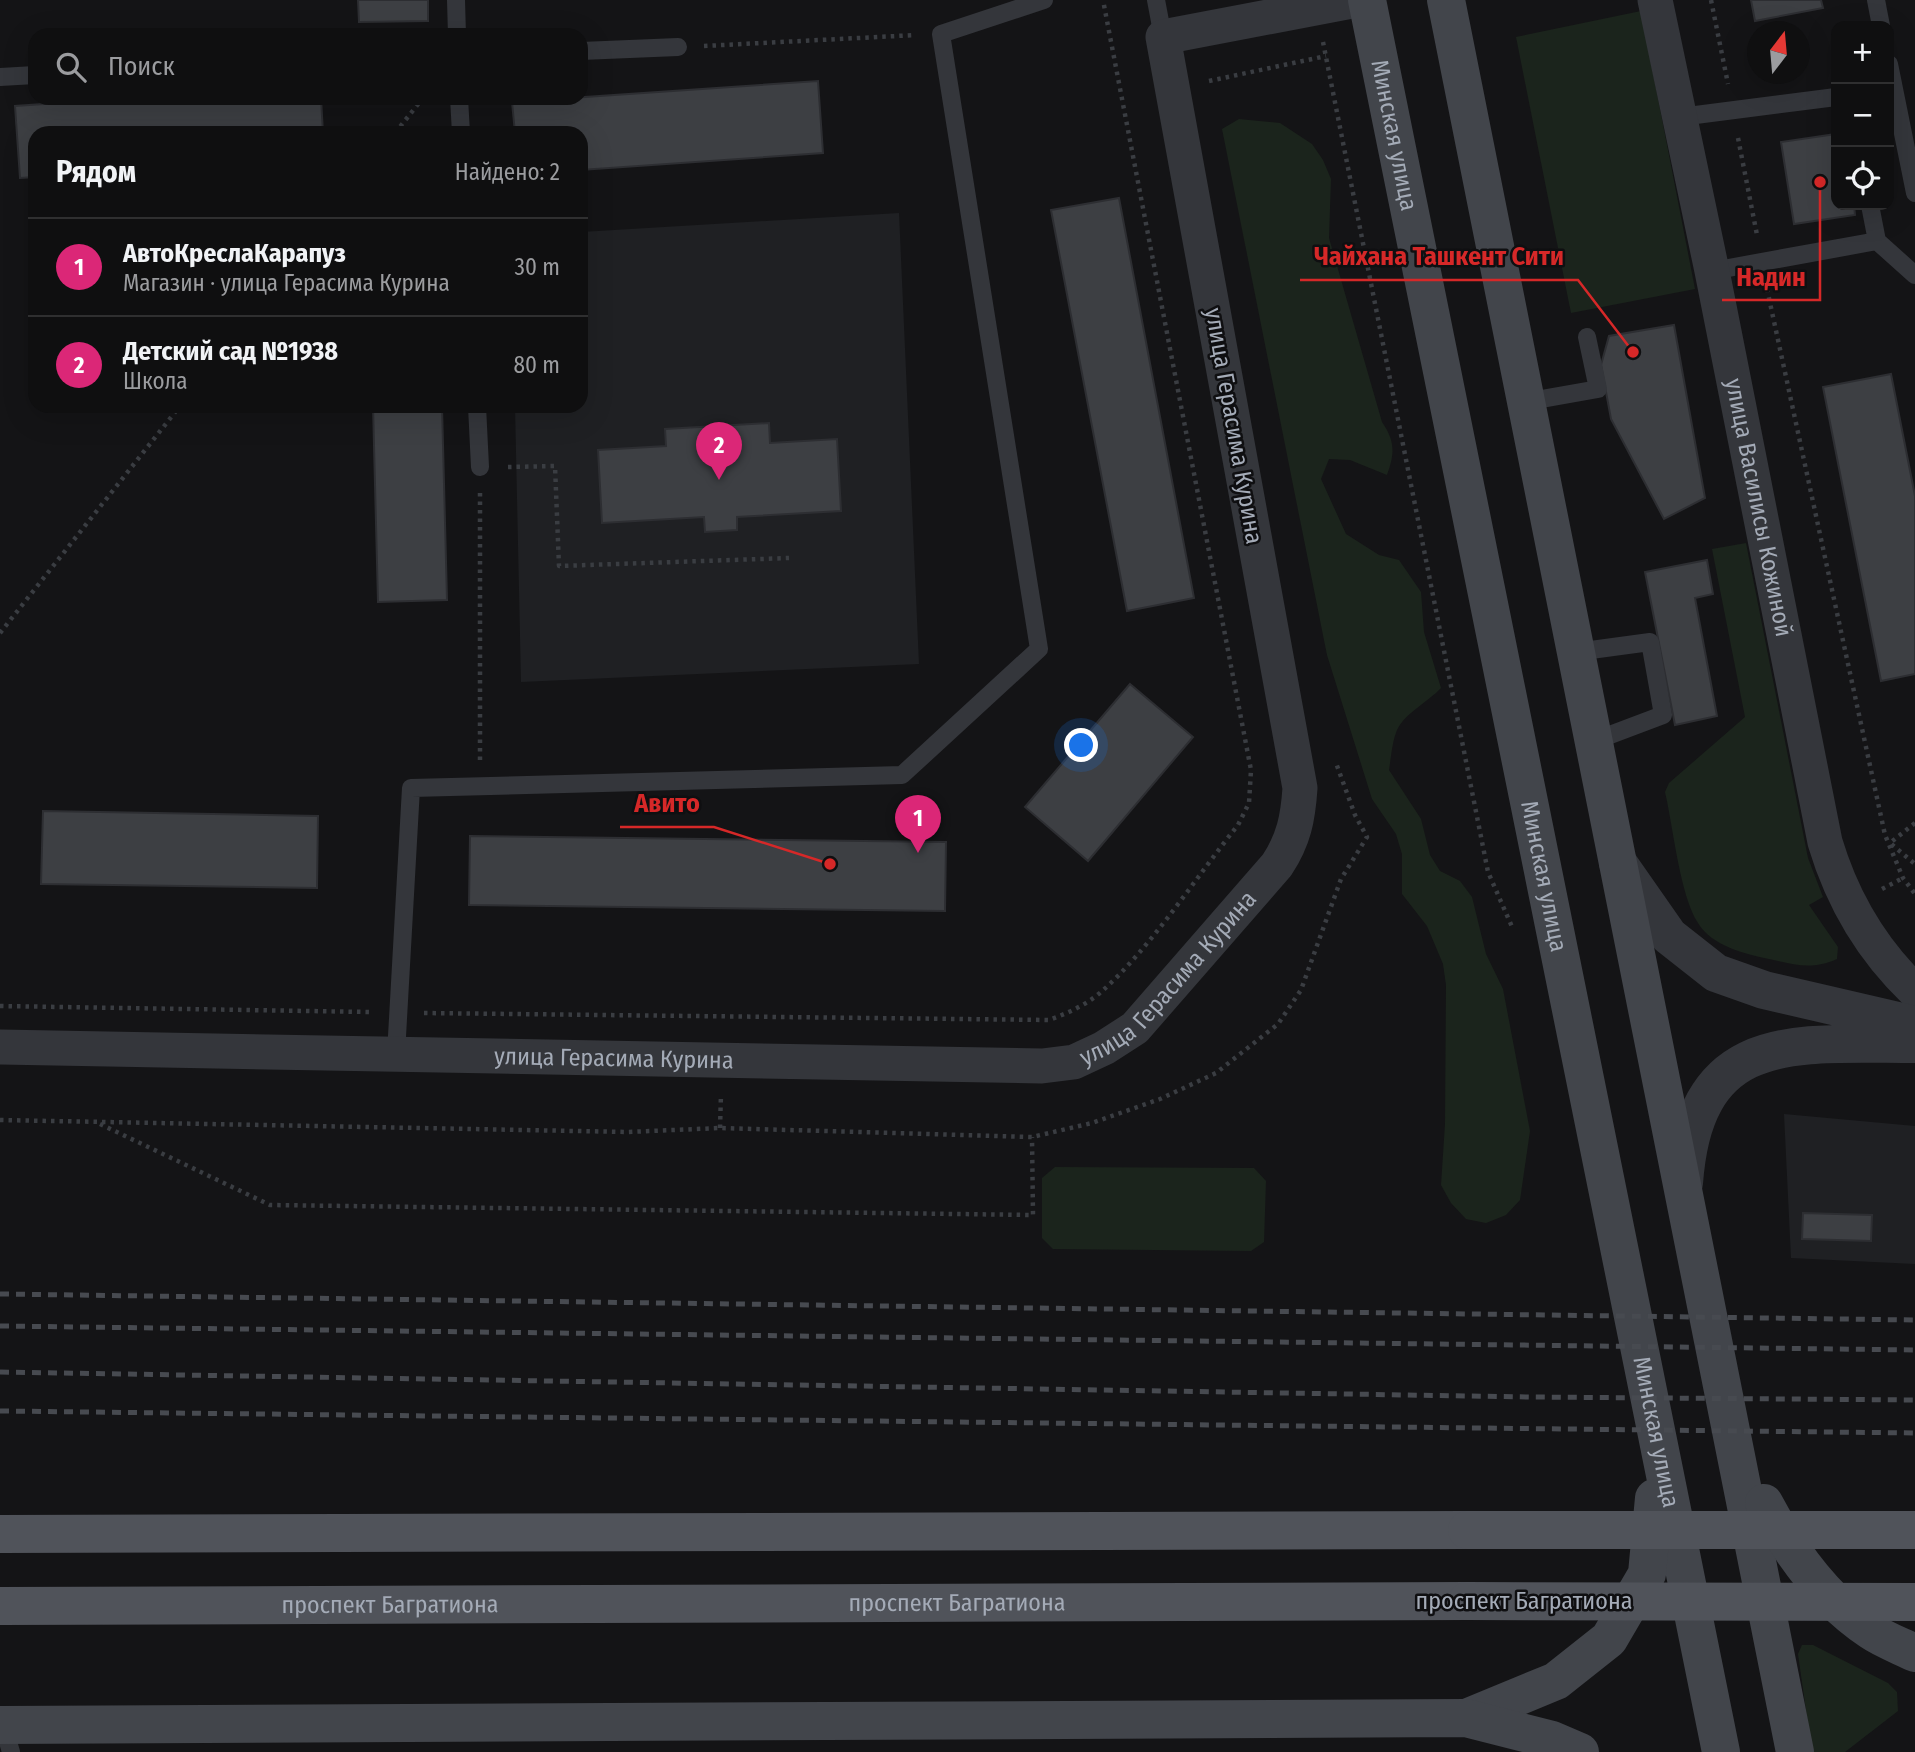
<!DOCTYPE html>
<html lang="ru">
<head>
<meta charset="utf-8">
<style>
  body { margin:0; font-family:"Fira Sans Condensed",sans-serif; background:#181819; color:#f1f3f6 }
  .controls { position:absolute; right:21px; top:21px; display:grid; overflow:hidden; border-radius:14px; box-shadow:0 7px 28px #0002 }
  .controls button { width:63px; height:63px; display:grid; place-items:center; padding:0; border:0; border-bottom:2px solid #2f2f30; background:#0f0f10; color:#f1f3f6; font:35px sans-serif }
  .compass { position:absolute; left:1747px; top:21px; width:63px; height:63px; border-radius:50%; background:#0f0f10; box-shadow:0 7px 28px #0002; rotate:16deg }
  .you { position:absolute; left:1082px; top:746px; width:24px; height:24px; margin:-18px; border:5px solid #fff; border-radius:50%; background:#1a73e8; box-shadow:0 0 0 10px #1a73e833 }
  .badge { display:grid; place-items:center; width:46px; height:46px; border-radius:50%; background:#db2777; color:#fff; font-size:23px; font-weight:700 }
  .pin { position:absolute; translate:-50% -58px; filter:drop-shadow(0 2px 4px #0008) }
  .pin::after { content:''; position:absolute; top:37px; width:24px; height:21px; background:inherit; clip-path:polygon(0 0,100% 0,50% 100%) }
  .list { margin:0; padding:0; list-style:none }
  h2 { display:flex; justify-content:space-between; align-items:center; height:91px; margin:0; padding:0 28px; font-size:30px }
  h2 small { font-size:23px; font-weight:400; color:#9b9c9f }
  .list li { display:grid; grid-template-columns:46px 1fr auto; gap:21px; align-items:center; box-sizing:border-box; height:98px; padding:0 28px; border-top:2px solid #2f2f30 }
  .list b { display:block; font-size:26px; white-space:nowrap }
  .list p { margin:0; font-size:23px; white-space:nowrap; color:#9b9c9f }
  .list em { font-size:23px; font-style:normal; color:#9b9c9f }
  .icon { flex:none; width:38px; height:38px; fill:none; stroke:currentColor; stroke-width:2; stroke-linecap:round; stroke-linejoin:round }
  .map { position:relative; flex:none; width:1915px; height:1752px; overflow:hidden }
  .search { position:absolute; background:#0f0f10; box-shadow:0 7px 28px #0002; left:28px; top:28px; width:560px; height:77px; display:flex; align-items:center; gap:18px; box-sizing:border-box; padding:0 24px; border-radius:21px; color:#9b9c9f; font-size:26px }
  .panel { position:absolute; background:#0f0f10; box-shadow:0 7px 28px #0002; left:28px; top:126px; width:560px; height:287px; border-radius:21px }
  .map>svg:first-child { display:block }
</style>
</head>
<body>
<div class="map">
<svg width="1915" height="1752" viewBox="0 0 1915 1752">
  <rect width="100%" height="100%" fill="#141416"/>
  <path fill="#1f2023" d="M 899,213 L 919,664 L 521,682 L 515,406 L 581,406 L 581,232 Z
    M 1784,1114 L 1915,1126 L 1915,1264 L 1791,1258 Z"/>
  <path fill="#1b241c" d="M 1641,11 L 1695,289 L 1571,313 L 1516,37 Z
    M 1239,119 L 1280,123 L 1312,144 L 1323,160 L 1331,179 L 1329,238 L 1382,422 C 1395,441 1395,453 1387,475 L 1350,460 L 1329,459 L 1321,479 L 1346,534 L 1379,555 L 1399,560 L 1421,592 L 1424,632 L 1441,688 C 1428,702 1405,713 1397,730 C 1392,742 1391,758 1389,770 L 1421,819 L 1430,855 L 1440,871 L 1460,881 L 1472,897 L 1486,954 L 1503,989 L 1530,1131 L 1520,1200 L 1506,1215 L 1486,1223 L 1466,1219 L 1451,1203 L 1441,1185 L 1445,1124 L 1446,985 L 1443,964 L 1427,926 L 1402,894 L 1402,854 L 1396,834 L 1372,799 L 1327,655 L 1222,129 Z
    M 1746,543 L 1808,858 L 1823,897 L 1809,905 L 1838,947 L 1837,959 C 1812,970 1796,965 1769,959 C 1745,954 1712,946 1698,923 C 1680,896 1673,826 1665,792 L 1669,783 L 1745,717 L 1712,549 Z
    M 1055,1167 L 1254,1168 L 1266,1181 L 1264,1242 L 1251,1251 L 1053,1249 L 1042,1238 L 1042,1178 Z
    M 1802,1645 L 1813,1645 L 1888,1683 L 1897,1692 L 1898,1711 L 1845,1752 L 1812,1752 L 1798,1654 Z"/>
  <path fill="#3d3f43" stroke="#2d2e32" stroke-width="2" d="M 358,0 L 428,0 L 428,21 L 359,22 Z
    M 1751,0 L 1821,0 L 1823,8 L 1755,21 Z
    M 818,81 L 823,153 L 581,170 L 581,133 L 515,133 L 512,102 Z
    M 131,98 L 321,98 L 323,133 L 35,133 L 35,177 L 20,178 L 15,106 Z
    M 1836,134 L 1836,205 L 1854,205 L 1855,215 L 1794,224 L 1781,142 Z
    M 1119,198 L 1194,598 L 1127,611 L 1051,210 Z
    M 1674,325 L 1705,498 L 1664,519 L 1611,419 L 1601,365 L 1609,336 Z
    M 1891,374 L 1915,496 L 1915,674 L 1881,681 L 1823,387 Z
    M 373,406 L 442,406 L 447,600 L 378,602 Z
    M 769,423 L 770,443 L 837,439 L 841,511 L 737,517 L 737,530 L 705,532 L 704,517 L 602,523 L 598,450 L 666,446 L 665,429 Z
    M 1707,560 L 1713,594 L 1695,598 L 1717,716 L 1675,725 L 1645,572 Z
    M 1130,684 L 1193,737 L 1088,861 L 1025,807 Z
    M 43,811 L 318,816 L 317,888 L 41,884 Z
    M 470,836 L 946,842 L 945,911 L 469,905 Z
    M 1803,1213 L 1872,1215 L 1871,1241 L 1802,1239 Z"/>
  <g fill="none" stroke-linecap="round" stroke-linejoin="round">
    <path stroke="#3a3d42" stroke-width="4.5" stroke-dasharray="3.5 5" stroke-linecap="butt" d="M 1711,0 L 1728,84
      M 1323,42 L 1488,872 L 1513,929
      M 704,46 L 916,35
      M 1209,81 L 1326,56
      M 395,133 L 423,98
      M 1738,138 L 1757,235
      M 1767,289 L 1885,835 L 1903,878 L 1915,894
      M 508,467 L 555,466 L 559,566 L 789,558
      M 480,493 L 480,761
      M 0,633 L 180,406
      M 1915,823 L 1890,843 L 1915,864
      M 1882,889 L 1903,878
      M 0,1006 L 370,1012
      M 424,1013 L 1049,1020 C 1068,1013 1086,1005 1101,992 C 1149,950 1197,876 1238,825 L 1249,803 L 1251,770 L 1103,0
      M 0,1120 L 628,1132 L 720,1128 L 1032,1137 L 1092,1123 L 1160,1099 L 1216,1073 L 1278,1024 L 1301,990 L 1341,879 L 1367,837 L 1355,815 L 1336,763
      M 100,1124 L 270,1205 L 1033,1215 L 1032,1137
      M 720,1128 L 721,1094"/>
    <path stroke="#34363b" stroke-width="18" d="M 456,0 L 457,35
      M 1156,0 L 1163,37
      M 1876,0 L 1881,26
      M 581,51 L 678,47
      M 1889,64 L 1915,193
      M 0,77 L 35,75
      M 459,98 L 461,133
      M 1680,117 L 1836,97
      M 1870,205 L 1877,241
      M 1712,271 L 1877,241 L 1915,275
      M 1525,402 L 1598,389 L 1587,337
      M 477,406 L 480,467
      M 1576,652 L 1650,642 L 1663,715 L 1594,741
      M 396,1054 L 411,788 L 902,775 L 1039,649 L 941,34 L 1044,0
      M 3,1725 L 11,1752"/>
    <g stroke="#34363b" stroke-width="35">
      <path id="s1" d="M 1655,0 L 1712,271 L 1825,842 C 1842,899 1872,950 1915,991"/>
      <path id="s2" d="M 0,1047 L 1042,1066 L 1074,1062 L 1104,1048 L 1135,1028 L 1277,865 C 1294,839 1298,818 1300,788 L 1163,37 L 1357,0"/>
    </g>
    <path stroke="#34363b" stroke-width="38" d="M 1618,863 L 1669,936 L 1716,973 L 1764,990 L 1915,1025
      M 1684,1183 C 1695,1029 1793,1044 1915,1044"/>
    <g stroke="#42454b" stroke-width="38">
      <path id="s3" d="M 1367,0 L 1721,1752"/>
      <path d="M 1446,0 L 1795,1752"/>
      <path d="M 1764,1503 C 1790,1552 1824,1600 1871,1631 C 1884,1640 1901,1646 1915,1653"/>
      <path d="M 1466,1718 L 1556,1681 L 1609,1639 L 1647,1574 L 1654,1498"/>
      <path d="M 0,1725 L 1466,1718 L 1552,1740 L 1580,1752"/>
    </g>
    <g stroke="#50535a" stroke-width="38">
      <path d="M 0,1534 L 1467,1530"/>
      <path id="s4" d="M 0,1606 L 1467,1601"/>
    </g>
    <path stroke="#474a50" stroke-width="5" stroke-dasharray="9 7" stroke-linecap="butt" d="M 0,1294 L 1915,1320
      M 0,1326 L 1915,1350
      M 0,1372 L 1530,1397 L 1915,1400
      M 0,1411 L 1915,1433"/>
    <path stroke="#50535a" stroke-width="38" d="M 1467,1530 L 1915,1530
      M 1467,1601 L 1915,1602"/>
  </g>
  <g text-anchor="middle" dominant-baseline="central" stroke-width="5" stroke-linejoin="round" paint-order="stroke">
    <g font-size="24" fill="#a4abb7" stroke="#0f0f11">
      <text stroke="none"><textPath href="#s3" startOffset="138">Минская улица</textPath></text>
      <text transform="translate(1234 426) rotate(80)">улица Герасима Курина</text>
      <text stroke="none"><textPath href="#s1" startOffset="518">улица Василисы Кожиной</textPath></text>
      <text stroke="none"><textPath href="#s3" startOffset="894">Минская улица</textPath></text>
      <text stroke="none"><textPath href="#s2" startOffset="1202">улица Герасима Курина</textPath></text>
      <text stroke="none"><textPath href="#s2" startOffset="614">улица Герасима Курина</textPath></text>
      <text stroke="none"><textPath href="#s3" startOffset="1461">Минская улица</textPath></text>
      <text x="1524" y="1601">проспект Багратиона</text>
      <text stroke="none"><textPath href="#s4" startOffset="957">проспект Багратиона</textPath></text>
      <text stroke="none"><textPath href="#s4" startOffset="390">проспект Багратиона</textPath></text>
    </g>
  </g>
  <path fill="none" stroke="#d62828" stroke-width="2.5" d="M1633 352L1578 280H1300M1820 182L1820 300H1722M830 864L714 827H620"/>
  <g fill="#d62828" stroke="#0f0f11" stroke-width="2.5">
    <circle cx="1633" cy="352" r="7"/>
    <circle cx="1820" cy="182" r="7"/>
    <circle cx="830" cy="864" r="7"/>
  </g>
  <g font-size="26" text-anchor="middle" font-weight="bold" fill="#d62828" stroke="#0f0f11" stroke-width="5" stroke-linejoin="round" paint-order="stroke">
    <text x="1439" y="265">Чайхана Ташкент Сити</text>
    <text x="1771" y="286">Надин</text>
    <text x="667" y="812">Авито</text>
  </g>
</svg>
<div class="controls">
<button>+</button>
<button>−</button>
<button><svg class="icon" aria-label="locate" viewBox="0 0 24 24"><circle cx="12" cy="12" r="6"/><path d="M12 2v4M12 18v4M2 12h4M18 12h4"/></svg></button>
</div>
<svg class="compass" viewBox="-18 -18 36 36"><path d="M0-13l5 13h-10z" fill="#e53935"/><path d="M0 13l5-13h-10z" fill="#9b9c9f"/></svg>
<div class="you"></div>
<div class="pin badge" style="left:918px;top:853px">1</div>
<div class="pin badge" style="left:719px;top:480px">2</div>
<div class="search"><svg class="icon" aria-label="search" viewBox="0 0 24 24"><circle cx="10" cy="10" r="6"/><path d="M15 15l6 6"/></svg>Поиск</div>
<section class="panel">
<h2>Рядом<small>Найдено: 2</small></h2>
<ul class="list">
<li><span class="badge">1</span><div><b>АвтоКреслаКарапуз</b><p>Магазин · улица Герасима Курина</p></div><em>30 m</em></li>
<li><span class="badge">2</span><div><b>Детский сад №1938</b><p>Школа</p></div><em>80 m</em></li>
</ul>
</section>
</div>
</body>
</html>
